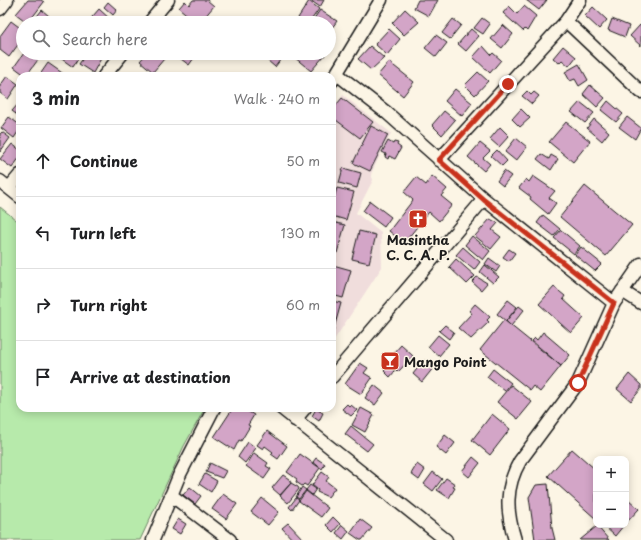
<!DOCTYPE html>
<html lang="en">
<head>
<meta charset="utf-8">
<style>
  body { margin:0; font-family:"Playpen Sans",sans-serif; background:#f2f2f2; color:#202124 }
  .controls { position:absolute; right:12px; bottom:12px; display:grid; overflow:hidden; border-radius:8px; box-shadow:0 2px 10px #0003 }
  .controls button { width:36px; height:36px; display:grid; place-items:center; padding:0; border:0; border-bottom:1px solid #e0e0e0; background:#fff; color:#202124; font:20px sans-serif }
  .stop { position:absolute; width:12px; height:12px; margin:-9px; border:3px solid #c8321e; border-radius:50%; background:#fff }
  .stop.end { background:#c8321e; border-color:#fff; box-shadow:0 1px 4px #0008 }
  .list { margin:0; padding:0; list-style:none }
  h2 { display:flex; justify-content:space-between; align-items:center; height:52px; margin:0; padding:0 16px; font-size:17px }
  h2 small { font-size:13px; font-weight:400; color:#757577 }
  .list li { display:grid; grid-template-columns:26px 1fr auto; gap:12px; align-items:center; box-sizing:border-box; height:72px; padding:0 16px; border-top:1px solid #e0e0e0 }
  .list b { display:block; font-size:15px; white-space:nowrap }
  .list em { font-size:13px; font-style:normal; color:#757577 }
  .icon { flex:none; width:22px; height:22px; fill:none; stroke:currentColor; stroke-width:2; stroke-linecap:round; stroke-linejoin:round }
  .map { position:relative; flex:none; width:641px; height:540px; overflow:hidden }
  .search { position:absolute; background:#fff; box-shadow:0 2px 10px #0003; left:16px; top:16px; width:320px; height:44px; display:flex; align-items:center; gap:10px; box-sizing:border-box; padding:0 14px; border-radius:22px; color:#757577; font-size:15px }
  .panel { position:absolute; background:#fff; box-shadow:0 2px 10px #0003; left:16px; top:72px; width:320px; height:340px; border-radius:12px }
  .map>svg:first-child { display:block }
</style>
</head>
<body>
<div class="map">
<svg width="641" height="540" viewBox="0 0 641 540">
  <rect width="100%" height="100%" fill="#fcf5e5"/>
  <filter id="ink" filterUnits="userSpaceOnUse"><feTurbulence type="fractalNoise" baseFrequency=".025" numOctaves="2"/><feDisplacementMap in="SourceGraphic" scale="8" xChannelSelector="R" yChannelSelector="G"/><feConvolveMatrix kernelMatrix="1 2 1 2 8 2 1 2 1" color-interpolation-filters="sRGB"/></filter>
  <g filter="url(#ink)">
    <path fill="#f0dddc" d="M 343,95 L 391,133 L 371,174 L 373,180 L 356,213 L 381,233 L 382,267 L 332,343 L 332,109 Z"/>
    <path fill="#b7eaab" stroke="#6a8364" d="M 0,207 L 20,223 L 20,408 L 205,408 L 184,446 L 140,540 L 0,540 Z"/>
    <path fill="#d3a5c7" stroke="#1c1c1c" d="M 28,0 L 41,0 L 44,2 L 28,23 L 16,14 Z
      M 193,0 L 207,0 L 214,6 L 203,19 L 206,22 L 205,23 L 197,23 L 179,8 L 185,1 L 189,5 Z
      M 310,0 L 324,0 L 320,7 Z
      M 418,0 L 438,0 L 429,16 L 414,8 Z
      M 526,0 L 547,0 L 539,10 Z
      M 309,1 L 319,9 L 309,23 L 305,23 L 298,18 Z
      M 108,2 L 117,10 L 113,15 L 104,7 Z
      M 509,6 L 517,14 L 524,6 L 536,16 L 527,31 L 525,29 L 523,31 L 503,13 Z
      M 593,7 L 607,20 L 599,29 L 585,16 Z
      M 99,9 L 111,20 L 109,23 L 87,23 Z
      M 405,9 L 419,22 L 404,35 L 392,23 Z
      M 42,10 L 49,16 L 44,23 L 36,23 L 33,21 Z
      M 320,10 L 337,21 L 329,32 L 329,23 L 311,23 Z
      M 482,18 L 490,24 L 483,34 L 474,28 Z
      M 453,19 L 461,25 L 450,39 L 442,33 Z
      M 612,19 L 629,26 L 625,37 L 608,30 Z
      M 11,21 L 23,30 L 23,38 L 9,57 L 0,50 L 0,36 Z
      M 503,25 L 513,34 L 502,48 L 491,39 Z
      M 640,25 L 641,26 L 641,46 L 630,36 Z
      M 389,29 L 400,39 L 387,55 L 375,44 Z
      M 471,29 L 479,36 L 466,51 L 458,44 Z
      M 436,35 L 447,43 L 436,57 L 425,48 Z
      M 370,46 L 384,58 L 371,70 L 358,59 Z
      M 483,46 L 491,55 L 493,53 L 501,60 L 490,73 L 473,57 Z
      M 563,46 L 576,57 L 569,66 L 562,60 L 559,63 L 553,58 Z
      M 24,53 L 43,53 L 26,76 L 14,67 Z
      M 62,53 L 82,53 L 73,67 L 59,57 Z
      M 87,53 L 104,53 L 93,73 L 79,64 Z
      M 147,53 L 158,53 L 164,59 L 153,72 L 140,61 Z
      M 173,53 L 187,53 L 194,58 L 189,65 Z
      M 261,53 L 281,53 L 284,55 L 275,67 L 260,54 Z
      M 298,53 L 324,53 L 325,55 L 311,71 L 294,57 Z
      M 389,62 L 414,82 L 403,96 L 378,75 Z
      M 48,63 L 65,75 L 64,76 L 39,76 Z
      M 579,64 L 588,80 L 579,86 L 575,79 L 570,81 L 565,72 Z
      M 478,72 L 488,81 L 475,95 L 465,85 Z
      M 7,76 L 18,84 L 8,99 L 0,93 L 0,86 Z
      M 590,85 L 605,98 L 597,107 L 583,94 Z
      M 455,89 L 472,103 L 462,116 L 445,101 Z
      M 527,91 L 531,95 L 534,92 L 539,96 L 532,104 L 522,96 Z
      M 342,98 L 373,122 L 360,138 L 332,117 L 332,110 Z
      M 608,101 L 623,114 L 616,122 L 601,110 Z
      M 20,102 L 20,117 L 12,111 Z
      M 580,102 L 594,113 L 585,123 L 571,112 Z
      M 521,109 L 530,118 L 520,127 L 512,119 Z
      M 444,111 L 455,120 L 442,135 L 432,125 Z
      M 9,117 L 20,125 L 20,129 L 14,138 L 1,128 Z
      M 627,117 L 641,128 L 635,139 L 619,127 Z
      M 594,119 L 609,132 L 602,141 L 587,128 Z
      M 566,122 L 590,141 L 573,162 L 549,142 Z
      M 371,126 L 388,135 L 370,171 L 353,163 Z
      M 500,127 L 509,136 L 499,147 L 490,139 Z
      M 2,132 L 10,138 L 0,152 L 0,134 Z
      M 516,138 L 527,147 L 516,161 L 505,152 Z
      M 388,141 L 393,144 L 394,142 L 398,143 L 397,145 L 401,148 L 395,159 L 389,156 L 388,159 L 385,157 L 386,154 L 382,152 Z
      M 480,143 L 490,151 L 483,158 L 490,164 L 484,171 L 468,157 Z
      M 12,144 L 20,150 L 20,157 L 12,168 L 0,159 Z
      M 497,150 L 507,161 L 502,166 L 491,156 Z
      M 541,154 L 549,159 L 551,155 L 558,159 L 551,170 L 537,159 Z
      M 343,168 L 361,173 L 357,188 L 339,183 Z
      M 504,171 L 511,176 L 503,186 L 497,181 Z
      M 432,176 L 447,189 L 441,196 L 452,205 L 439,221 L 429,212 L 404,243 L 389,231 L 413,200 L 404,192 L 416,177 L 426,185 Z
      M 533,176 L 555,191 L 549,198 L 556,203 L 548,214 L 530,199 L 531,197 L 519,188 L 526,179 L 529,182 Z
      M 585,186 L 632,225 L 606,256 L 560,217 Z
      M 337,188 L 354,192 L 346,220 L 332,216 L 332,205 Z
      M 370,201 L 391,217 L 384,227 L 363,211 Z
      M 543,215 L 560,229 L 554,236 L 537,223 Z
      M 490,219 L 498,223 L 492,230 L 501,237 L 491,249 L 475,236 Z
      M 332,222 L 345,225 L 337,253 L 332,252 Z
      M 561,230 L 580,246 L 574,254 L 554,238 Z
      M 359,231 L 376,235 L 369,263 L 352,259 Z
      M 472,236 L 490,251 L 483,260 L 465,245 Z
      M 463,247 L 480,262 L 474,270 L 456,255 Z
      M 581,247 L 602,264 L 595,271 L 575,255 Z
      M 509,249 L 515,253 L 509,261 L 503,257 Z
      M 489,258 L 500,266 L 496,272 L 485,264 Z
      M 456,259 L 475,276 L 467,284 L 449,267 Z
      M 333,265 L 351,270 L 343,298 L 332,295 Z
      M 485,265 L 499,277 L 493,283 L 480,272 Z
      M 477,277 L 487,283 L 481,290 L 472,282 Z
      M 554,287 L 565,296 L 563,299 L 584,318 L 571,333 L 539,304 Z
      M 508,300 L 517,307 L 506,321 L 497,314 Z
      M 332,301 L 341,303 L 333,332 L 332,332 Z
      M 475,304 L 490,317 L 487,320 L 489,322 L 471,339 L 458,328 L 472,313 L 469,311 Z
      M 519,306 L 524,310 L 511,326 L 506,321 Z
      M 504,320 L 561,366 L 540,392 L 533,386 L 530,390 L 480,350 Z
      M 445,325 L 454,332 L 449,339 L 439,331 Z
      M 543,332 L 570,355 L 561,366 L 532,341 L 535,338 L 537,340 Z
      M 438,335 L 449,344 L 439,356 L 428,347 Z
      M 401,345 L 413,356 L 398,372 L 387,361 Z
      M 424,360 L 434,367 L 422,382 L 413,374 Z
      M 360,363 L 368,368 L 364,373 L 372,378 L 361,394 L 345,384 Z
      M 389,365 L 395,371 L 390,377 L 384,371 Z
      M 493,369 L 511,383 L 505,391 L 487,377 Z
      M 629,374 L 641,385 L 641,389 L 631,401 L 617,389 Z
      M 374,385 L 384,393 L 375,405 L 365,398 Z
      M 511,385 L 532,402 L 518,419 L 497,402 Z
      M 347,404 L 350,407 L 351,405 L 357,410 L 351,416 L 342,409 Z
      M 233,408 L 242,408 L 254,415 L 248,425 L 250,426 L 241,441 L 239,440 L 234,450 L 214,437 Z
      M 361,408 L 374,415 L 365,432 L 352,425 Z
      M 316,409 L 323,413 L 319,421 L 312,416 Z
      M 492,414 L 510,429 L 490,455 L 472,440 Z
      M 351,426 L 373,444 L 367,451 L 345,434 Z
      M 267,431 L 287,446 L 278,459 L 271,454 L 273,452 L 265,446 L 263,449 L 257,445 Z
      M 445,435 L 455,443 L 446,455 L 436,447 Z
      M 248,442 L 256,448 L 245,463 L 238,457 Z
      M 572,449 L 596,470 L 596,519 L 548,476 Z
      M 254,453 L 268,463 L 266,466 L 271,469 L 264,479 L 246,466 Z
      M 300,454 L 320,468 L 307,486 L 304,484 L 302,486 L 296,482 L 297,479 L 287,472 Z
      M 473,457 L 480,463 L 469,477 L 462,471 Z
      M 316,458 L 325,464 L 322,469 L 313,462 Z
      M 210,463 L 226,471 L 222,478 L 206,472 Z
      M 417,464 L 425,470 L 419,480 L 411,474 Z
      M 322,472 L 329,477 L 326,481 L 335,488 L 328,497 L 317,492 L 318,490 L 312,485 Z
      M 433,472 L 442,479 L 433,491 L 424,484 Z
      M 205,474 L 217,481 L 211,492 L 199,484 Z
      M 283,475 L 289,479 L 291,483 L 280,495 L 272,488 Z
      M 446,478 L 455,484 L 453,487 L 455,488 L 449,498 L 437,490 Z
      M 291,483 L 298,487 L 299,489 L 288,503 L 280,496 Z
      M 548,484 L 552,528 L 555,540 L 535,540 L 529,497 L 536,485 Z
      M 310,485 L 316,489 L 312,495 L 306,490 Z
      M 190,487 L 201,496 L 195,504 L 183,495 Z
      M 302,487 L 306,490 L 299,499 L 296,497 Z
      M 306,491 L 328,508 L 321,517 L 299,501 Z
      M 223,494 L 237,504 L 226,519 L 212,509 Z
      M 626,497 L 639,509 L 626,523 Z
      M 262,498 L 279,512 L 268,525 L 251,512 Z
      M 296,498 L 299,500 L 292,510 L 289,507 Z
      M 333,517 L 340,524 L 333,532 L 326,525 Z
      M 178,519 L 186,524 L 180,534 L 172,529 Z
      M 360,519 L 372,528 L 362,540 L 360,540 L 350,533 Z
      M 288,523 L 304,540 L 293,540 L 282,528 Z
      M 342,525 L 349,531 L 343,539 L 336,533 Z
      M 603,525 L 624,525 L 615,536 Z
      M 597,526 L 609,540 L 580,540 Z"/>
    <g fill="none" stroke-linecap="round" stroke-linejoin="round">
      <defs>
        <path id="minor" d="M 0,9 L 7,0
          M 566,21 L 641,92
          M 149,23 L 168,0
          M 337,74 L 387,113 L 484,199 L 614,303
          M 104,76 L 123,53
          M 332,81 L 381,0
          M 439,160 L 566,21 L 580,0
          M 0,181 L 20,197
          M 9,188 L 20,175
          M 622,291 L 641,303
          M 332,377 L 484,199
          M 281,408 L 446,540
          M 295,420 L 305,408
          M 171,495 L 230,540
          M 153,540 L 179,476 L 214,408
          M 515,540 C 506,511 505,487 520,461 L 578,383 L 614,303 L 641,264"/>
      </defs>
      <use href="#minor" stroke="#1c1c1c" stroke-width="15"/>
      <use href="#minor" stroke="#fcf5e5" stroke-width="12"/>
    </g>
  </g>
  <g fill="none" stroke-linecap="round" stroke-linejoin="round" filter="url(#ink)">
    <path stroke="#c8321e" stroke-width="5" d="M 508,84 L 439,160 L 484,200 L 614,303 L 578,383"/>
  </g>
  <defs>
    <symbol id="church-square" viewBox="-11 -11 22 22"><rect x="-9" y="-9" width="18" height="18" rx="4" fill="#c8321e" stroke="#fcf5e5"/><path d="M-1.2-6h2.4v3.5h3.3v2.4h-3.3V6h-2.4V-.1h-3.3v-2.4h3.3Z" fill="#fff"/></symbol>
    <symbol id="bar-square" viewBox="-11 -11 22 22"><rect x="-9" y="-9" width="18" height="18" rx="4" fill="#c8321e" stroke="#fcf5e5"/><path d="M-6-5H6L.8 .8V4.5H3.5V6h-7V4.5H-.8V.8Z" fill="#fff"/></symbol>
  </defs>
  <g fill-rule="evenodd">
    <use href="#church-square" x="407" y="208" width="22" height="22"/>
    <use href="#bar-square" x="379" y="350" width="22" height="22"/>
  </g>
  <g text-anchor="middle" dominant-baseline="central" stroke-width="3" stroke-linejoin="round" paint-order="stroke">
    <g font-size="13" font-weight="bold" fill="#1c1c1c" stroke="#fcf5e5">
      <text x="418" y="239">Masintha<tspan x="418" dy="15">C. C. A. P.</tspan></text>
      <text x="404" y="361" text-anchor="start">Mango Point</text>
    </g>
  </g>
</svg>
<div class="controls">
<button>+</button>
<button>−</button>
</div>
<div class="stop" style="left:578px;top:383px"></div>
<div class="stop end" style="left:508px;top:84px"></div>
<div class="search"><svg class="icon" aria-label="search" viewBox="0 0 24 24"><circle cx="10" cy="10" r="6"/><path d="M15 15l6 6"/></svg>Search here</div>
<section class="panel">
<h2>3 min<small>Walk · 240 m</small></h2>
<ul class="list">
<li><svg class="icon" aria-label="ahead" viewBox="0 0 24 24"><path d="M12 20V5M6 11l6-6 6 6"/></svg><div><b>Continue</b></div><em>50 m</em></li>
<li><svg class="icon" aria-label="left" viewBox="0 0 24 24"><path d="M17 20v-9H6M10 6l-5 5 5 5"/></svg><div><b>Turn left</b></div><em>130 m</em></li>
<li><svg class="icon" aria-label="right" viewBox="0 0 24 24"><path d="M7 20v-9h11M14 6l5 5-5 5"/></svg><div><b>Turn right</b></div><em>60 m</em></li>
<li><svg class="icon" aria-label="arrive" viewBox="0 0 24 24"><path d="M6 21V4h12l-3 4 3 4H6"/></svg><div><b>Arrive at destination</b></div></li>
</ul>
</section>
</div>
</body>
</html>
